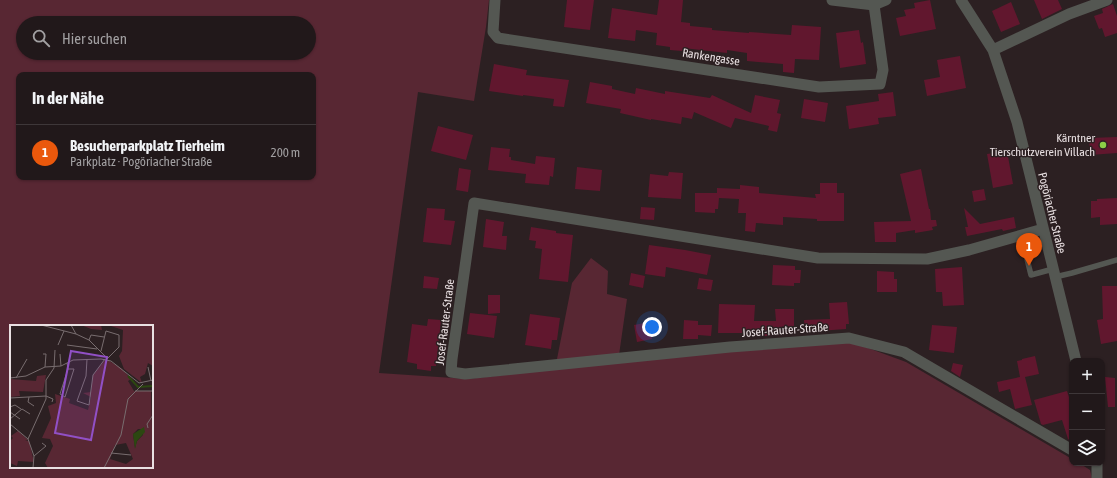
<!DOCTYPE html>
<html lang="de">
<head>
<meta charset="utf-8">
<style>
  body { margin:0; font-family:"Asap Condensed",sans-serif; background:#2d2527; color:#f1f3f6 }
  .controls { position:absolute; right:12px; bottom:12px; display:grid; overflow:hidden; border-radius:8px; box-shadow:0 1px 3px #0004 }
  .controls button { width:36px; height:36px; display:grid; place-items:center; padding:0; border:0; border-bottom:1px solid #3e3739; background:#21181a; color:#f1f3f6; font:20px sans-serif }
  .you { position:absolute; left:652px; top:327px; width:14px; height:14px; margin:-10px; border:3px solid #fff; border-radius:50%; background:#1a73e8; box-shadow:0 0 0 6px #1a73e833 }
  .badge { display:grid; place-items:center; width:26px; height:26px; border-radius:50%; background:#ea580c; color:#fff; font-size:13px; font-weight:700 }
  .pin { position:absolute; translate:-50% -33px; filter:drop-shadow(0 1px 2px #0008) }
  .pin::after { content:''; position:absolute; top:21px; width:14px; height:12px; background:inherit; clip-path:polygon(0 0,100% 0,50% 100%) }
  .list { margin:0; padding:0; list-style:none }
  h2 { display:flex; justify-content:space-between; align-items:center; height:52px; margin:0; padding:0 16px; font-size:17px }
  h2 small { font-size:13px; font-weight:400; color:#a2a0a2 }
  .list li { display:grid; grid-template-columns:26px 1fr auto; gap:12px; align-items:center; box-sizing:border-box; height:56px; padding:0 16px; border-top:1px solid #3e3739 }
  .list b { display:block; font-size:15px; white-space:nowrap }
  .list p { margin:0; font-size:13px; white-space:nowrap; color:#a2a0a2 }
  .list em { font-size:13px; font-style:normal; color:#a2a0a2 }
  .icon { flex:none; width:22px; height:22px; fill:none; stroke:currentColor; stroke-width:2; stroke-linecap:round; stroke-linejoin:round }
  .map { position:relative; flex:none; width:1117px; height:478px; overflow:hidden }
  .search { position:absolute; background:#21181a; box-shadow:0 1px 3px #0004; left:16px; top:16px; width:300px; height:44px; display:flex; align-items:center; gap:10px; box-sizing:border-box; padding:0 14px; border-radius:22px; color:#a2a0a2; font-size:15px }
  .panel { position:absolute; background:#21181a; box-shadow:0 1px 3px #0004; left:16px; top:72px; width:300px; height:108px; border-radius:8px }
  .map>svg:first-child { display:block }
</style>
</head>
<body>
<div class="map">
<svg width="1117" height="478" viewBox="0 0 1117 478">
  <rect width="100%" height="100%" fill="#2c2022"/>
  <path fill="#582733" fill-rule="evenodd" d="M 0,0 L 489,0 L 486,27 L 474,101 L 418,92 L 379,373 L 468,379 L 555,369 L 572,283 L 591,258 L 608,271 L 607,294 L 627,299 L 618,362 L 849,341 L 906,362 L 1072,459 L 1072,463 L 1079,463 L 1090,470 L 1092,478 L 0,478 ZM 23,23 L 309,23 L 309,53 L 23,53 ZM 19,75 L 313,75 L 313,177 L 19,177 ZM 11,326 L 152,326 L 152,467 L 11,467 Z"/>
  <path fill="#61172e" d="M 567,0 L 594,0 L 590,30 L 564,27 Z
    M 659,0 L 683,0 L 681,22 L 690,23 L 690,26 L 712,28 L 712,30 L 749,33 L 749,32 L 791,35 L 792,25 L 821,27 L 819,60 L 795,59 L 794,73 L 783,72 L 783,64 L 747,61 L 747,53 L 727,50 L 727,53 L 683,48 L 682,51 L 670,50 L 670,47 L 656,45 L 657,33 L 636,30 L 635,41 L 608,38 L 612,8 L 657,15 Z
    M 930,0 L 936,29 L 900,36 L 896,18 L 906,16 L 904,10 L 915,8 L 914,3 Z
    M 1034,0 L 1058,0 L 1062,9 L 1042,19 Z
    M 1011,2 L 1020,24 L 1001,32 L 992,11 Z
    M 1113,4 L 1117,16 L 1117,33 L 1105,37 L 1102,28 L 1099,29 L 1094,16 L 1103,13 L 1102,9 Z
    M 859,30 L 861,43 L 863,42 L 866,64 L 840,68 L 836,33 Z
    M 960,56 L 966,88 L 927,96 L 924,80 L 940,77 L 937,60 Z
    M 494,64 L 527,70 L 526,75 L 569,80 L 564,107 L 553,106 L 554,99 L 523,95 L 523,96 L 489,91 Z
    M 590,82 L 612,86 L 612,89 L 635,94 L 636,88 L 665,94 L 665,91 L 710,98 L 712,95 L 751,113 L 755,95 L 780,100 L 777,113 L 781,114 L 777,132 L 768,130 L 769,126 L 735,118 L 731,128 L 694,112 L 692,119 L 682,117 L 681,124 L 651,119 L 651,120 L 620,113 L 621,109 L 586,103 Z
    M 893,92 L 896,116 L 878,118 L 879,124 L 849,129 L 846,106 L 879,101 L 878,94 Z
    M 804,99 L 828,103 L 825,122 L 801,118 Z
    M 438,126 L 473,135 L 466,160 L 431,151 Z
    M 1117,137 L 1117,153 L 1090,155 L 1089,138 Z
    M 491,147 L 510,149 L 509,157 L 511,157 L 511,160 L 535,164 L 536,156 L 555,158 L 553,177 L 550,176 L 549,185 L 525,183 L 526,174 L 488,170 Z
    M 1007,151 L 1013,184 L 993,188 L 987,154 Z
    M 577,167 L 602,170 L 600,191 L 575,189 Z
    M 459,168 L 471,170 L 468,192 L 456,190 Z
    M 921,169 L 929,209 L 930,209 L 931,220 L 936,220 L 937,226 L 932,227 L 933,230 L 915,233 L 915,230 L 896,233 L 896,242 L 875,242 L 874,222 L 911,221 L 900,174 Z
    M 669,172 L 683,173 L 681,199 L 648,197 L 650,174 L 668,176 Z
    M 820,183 L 837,183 L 837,193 L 844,193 L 844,221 L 817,221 L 817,219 L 783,217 L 783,225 L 756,223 L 755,232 L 745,231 L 746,213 L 738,213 L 739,199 L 719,198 L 718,209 L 715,209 L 715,213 L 695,212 L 695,193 L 717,193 L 717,188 L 740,189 L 740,185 L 759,187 L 759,193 L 816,198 L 815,194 L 820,194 Z
    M 984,189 L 986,200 L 974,202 L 972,191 Z
    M 1117,198 L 1117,224 L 1100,225 L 1100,217 L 1091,218 L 1091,201 L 1097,201 L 1097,199 Z
    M 641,207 L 655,208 L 654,220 L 640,219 Z
    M 427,208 L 445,209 L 444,220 L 455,221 L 451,245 L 423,242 Z
    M 964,208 L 980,224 L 1014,217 L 1016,228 L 1003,231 L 1002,229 L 967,236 L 965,227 L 968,227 Z
    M 486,219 L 504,222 L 502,236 L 507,236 L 506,250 L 483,247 Z
    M 531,227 L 556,231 L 556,233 L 573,235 L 568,282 L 539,279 L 542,249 L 535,248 L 536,241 L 529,240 Z
    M 649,245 L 685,250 L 711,255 L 707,275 L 666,267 L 665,277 L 645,274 Z
    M 773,265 L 795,266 L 795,270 L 801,270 L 800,283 L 794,283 L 794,286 L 772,285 Z
    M 962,267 L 964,305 L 943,306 L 942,292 L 936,292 L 935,269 Z
    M 877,271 L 894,272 L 894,279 L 897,279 L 897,292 L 877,292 Z
    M 631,273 L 645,276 L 643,288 L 629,285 Z
    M 424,276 L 439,278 L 437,289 L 423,288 Z
    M 699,278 L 713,280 L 711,291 L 697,289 Z
    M 1102,286 L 1117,286 L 1117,341 L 1101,344 L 1097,320 L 1103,319 Z
    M 488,295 L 500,295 L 500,313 L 488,314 Z
    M 847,302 L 849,324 L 846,324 L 846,329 L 805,332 L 804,320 L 830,319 L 829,303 Z
    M 719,304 L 755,305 L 754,321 L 776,321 L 775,309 L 794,309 L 794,326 L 779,327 L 779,336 L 759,336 L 759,333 L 718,333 Z
    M 470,313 L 497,316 L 494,338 L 467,334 Z
    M 530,314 L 560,318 L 557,340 L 552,340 L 551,349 L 525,345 Z
    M 428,319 L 441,320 L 436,366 L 431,366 L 431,371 L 417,369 L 417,364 L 407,362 L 412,324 L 427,326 Z
    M 684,320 L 698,321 L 698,325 L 712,325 L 711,336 L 698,335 L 698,339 L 683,339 Z
    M 650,322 L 652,339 L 637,342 L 634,325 Z
    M 932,325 L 957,327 L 954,353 L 929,350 Z
    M 1035,356 L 1039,374 L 1025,377 L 1032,405 L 1015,409 L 1010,389 L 999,392 L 997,382 L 1020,377 L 1017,361 L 1022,360 L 1022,359 Z
    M 953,363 L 963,365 L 960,377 L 951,371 Z
    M 1105,377 L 1115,378 L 1115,407 L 1108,407 Z
    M 1067,391 L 1072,406 L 1072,442 L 1068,439 L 1062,420 L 1043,425 L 1041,424 L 1034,400 Z"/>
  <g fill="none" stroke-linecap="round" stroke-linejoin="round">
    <path stroke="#545752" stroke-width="5.5" d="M 1025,251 L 1031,275 L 1053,269
      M 1055,277 L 1072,273 L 1117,260"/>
    <path stroke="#545752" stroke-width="11" d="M 495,0 L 493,32 L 498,38 L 819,87 L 880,84 L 883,70 L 874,5
      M 832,0 L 874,5 L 886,0
      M 961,0 L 993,50 L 1017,122 L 1076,361
      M 993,50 L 1069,14 L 1107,0
      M 1043,229 L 969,250 L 927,259 L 818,258 L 474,203 L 452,359 L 451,372 L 465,374 L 730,347 L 849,338 L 904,352 L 1072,450
      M 1097,463 L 1097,478"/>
  </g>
  <circle fill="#8bce46" stroke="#2c2022" stroke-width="1.5" cx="1103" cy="145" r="4"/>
  <g text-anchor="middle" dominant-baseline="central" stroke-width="3" stroke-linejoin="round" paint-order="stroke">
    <g font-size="12" fill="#e9e0e2" stroke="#2c2022">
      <text transform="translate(711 57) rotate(9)">Rankengasse</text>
      <text transform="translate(1052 213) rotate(76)">Pogöriacher Straße</text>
      <text transform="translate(445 322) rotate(-83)">Josef-Rauter-Straße</text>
      <text transform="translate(785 330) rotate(-4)">Josef-Rauter-Straße</text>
    </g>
    <g font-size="12" fill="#e9e0e2" stroke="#2c2022" text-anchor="end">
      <text x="1095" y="138">Kärntner<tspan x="1095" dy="14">Tierschutzverein Villach</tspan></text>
    </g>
  </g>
  <g transform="translate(10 325)">
    <rect width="143" height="143" fill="#2c2022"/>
    <path d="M 71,0 L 91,0 L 92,5 L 81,4 ZM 98,0 L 143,0 L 143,41 L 138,38 L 135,49 L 130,52 L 132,58 L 114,44 L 109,31 L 112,26 L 113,5 ZM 96,34 L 111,43 L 121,54 L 118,56 L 124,66 L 141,66 L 143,143 L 38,143 L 35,138 L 43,121 L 40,114 L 32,113 L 41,93 L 38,81 L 46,78 L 45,69 L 60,74 L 59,78 L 78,85 L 81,72 L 73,68 L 81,67 L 83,50 ZM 128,104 L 133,104 L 133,110 L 127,116 L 125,123 L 123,109 ZM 116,118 L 123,134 L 116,139 L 100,134 L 105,120 ZM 36,50 L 33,67 L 9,66 L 10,71 L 0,72 L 0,54 L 26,56 L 27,51 ZM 8,106 L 18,115 L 15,116 L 19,116 L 24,137 L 8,136 L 7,141 L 0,138 L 0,116 L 3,113 L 1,111 Z" fill="#582733" fill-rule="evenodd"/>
    <path d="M 134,102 L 135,107 L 127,116 L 125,124 L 123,109 Z" fill="#2c4711"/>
    <path fill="none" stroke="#2c4711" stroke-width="2" d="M 118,51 L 128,62 L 143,61"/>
    <path fill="none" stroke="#786d6f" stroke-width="1" d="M 31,0 L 66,9M 61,0 L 66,9 L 79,15 L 98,34M 79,15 L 81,10 L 94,12M 48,20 L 54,6M 57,20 L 87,24M 91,26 L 96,6 L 109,10 L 109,22 L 98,33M 33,29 L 36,29 L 35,42M 50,29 L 51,41M 77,34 L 76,51 L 67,76 L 79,80 L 83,50 L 95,34M 57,38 L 58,44 L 50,69 L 55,72 L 64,44 L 58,44M 138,42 L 141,56M 0,53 L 16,51 L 35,42 L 51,41 L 63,35 L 91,34 L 101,36 L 129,58 L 143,55M 6,53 L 17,34M 125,66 L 143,66M 19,72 L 18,77 L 24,81M 0,73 L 36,71 L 43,74 L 42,77M 0,82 L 5,80 L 11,84M 0,87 L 10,94M 0,94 L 12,84 L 20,89M 0,99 L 18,114 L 24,131 L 23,143M 138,103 L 137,99 L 143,90M 18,114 L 36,74 L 36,55 L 44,43 L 45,25M 101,128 L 121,130M 24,131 L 36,121 L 32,118M 94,143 L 111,110 L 118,74 L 133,59"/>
    <path fill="#9150c6" fill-opacity="0.15" stroke="#9150c6" stroke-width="2" d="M 61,26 L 97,32 L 81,115 L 45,108 Z"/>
    <rect width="143" height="143" fill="none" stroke="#e9e0e2" stroke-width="2"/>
  </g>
</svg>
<div class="controls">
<button>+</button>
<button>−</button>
<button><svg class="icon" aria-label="layers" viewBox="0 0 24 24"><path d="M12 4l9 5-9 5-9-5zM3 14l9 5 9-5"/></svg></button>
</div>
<div class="you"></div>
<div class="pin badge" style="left:1029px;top:266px">1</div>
<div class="search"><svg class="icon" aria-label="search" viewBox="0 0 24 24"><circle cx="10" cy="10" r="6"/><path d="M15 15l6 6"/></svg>Hier suchen</div>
<section class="panel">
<h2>In der Nähe<small></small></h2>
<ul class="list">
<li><span class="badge">1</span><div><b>Besucherparkplatz Tierheim</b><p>Parkplatz · Pogöriacher Straße</p></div><em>200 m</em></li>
</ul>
</section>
</div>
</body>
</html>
